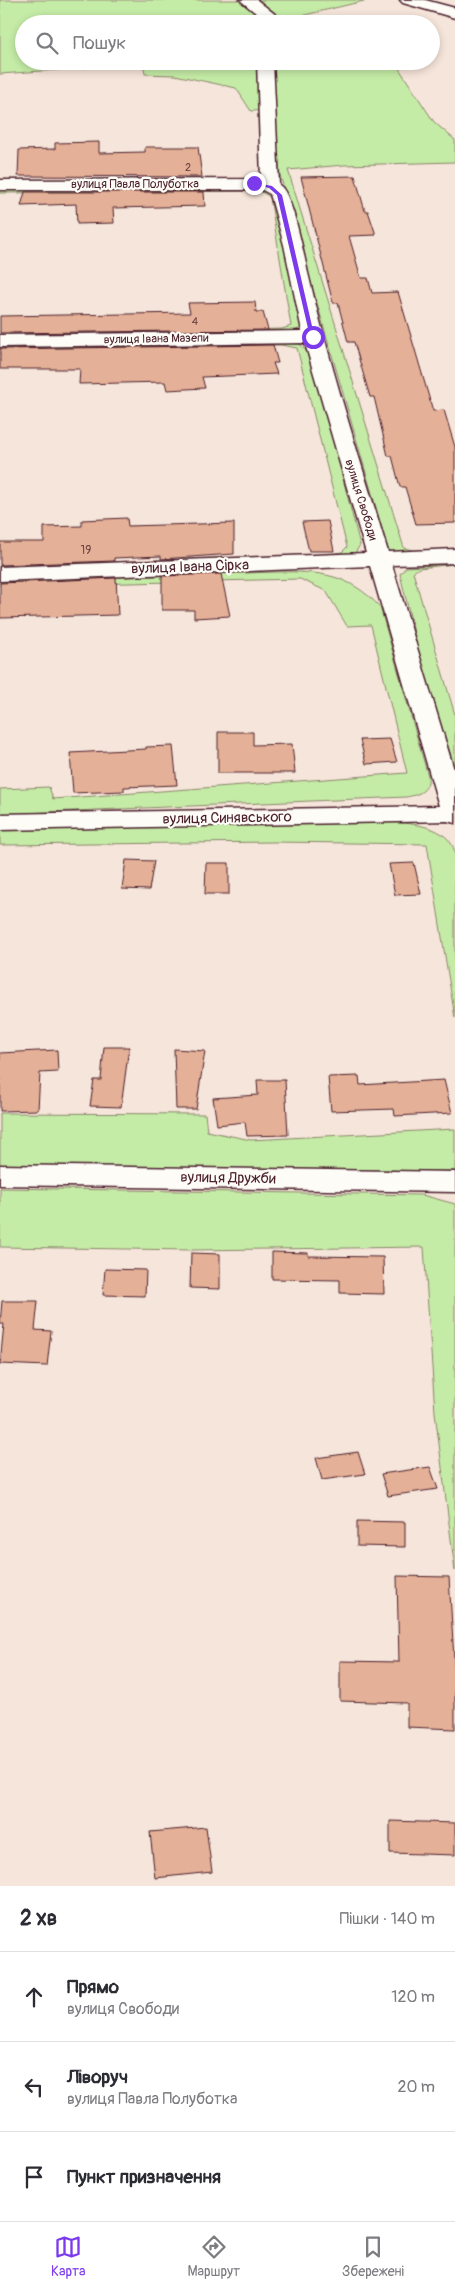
<!DOCTYPE html>
<html lang="uk">
<head>
<meta charset="utf-8">
<style>
  body { margin:0; font-family:Pangolin,sans-serif; background:#f2f2f3; color:#2b2b33 }
  .stop { position:absolute; width:15px; height:15px; margin:-11px; border:4px solid #7c3aed; border-radius:50%; background:#fff }
  .stop.end { background:#7c3aed; border-color:#fff; box-shadow:0 1px 5px #0008 }
  .list { margin:0; padding:0; list-style:none }
  h2 { display:flex; justify-content:space-between; align-items:center; height:65px; margin:0; padding:0 20px; font-size:21px }
  h2 small { font-size:16px; font-weight:400; color:#7c7c81 }
  .list li { display:grid; grid-template-columns:32px 1fr auto; gap:15px; align-items:center; box-sizing:border-box; height:90px; padding:0 20px; border-top:1px solid #e1e1e2 }
  .list b { display:block; font-size:19px; white-space:nowrap }
  .list p { margin:0; font-size:16px; white-space:nowrap; color:#7c7c81 }
  .list em { font-size:16px; font-style:normal; color:#7c7c81 }
  .icon { flex:none; width:28px; height:28px; fill:none; stroke:currentColor; stroke-width:2; stroke-linecap:round; stroke-linejoin:round }
  .map { position:relative; flex:none; width:455px; height:1886px; overflow:hidden }
  .search { position:absolute; background:#fff; box-shadow:0 2px 8px #0003; left:15px; right:15px; top:15px; height:55px; display:flex; align-items:center; gap:12px; box-sizing:border-box; padding:0 18px; border-radius:28px; color:#7c7c81; font-size:19px }
  .sheet { height:335px; background:#fff }
  nav { display:flex; justify-content:space-around; align-items:center; box-sizing:border-box; height:70px; border-top:1px solid #e1e1e2; background:#fff; font-size:14px; color:#7c7c81 }
  nav a { display:grid; justify-items:center; gap:2px }
  nav .on { color:#7c3aed }
  .map>svg:first-child { display:block }
</style>
</head>
<body>
<div class="map">
<svg width="455" height="1886" viewBox="0 0 455 1886">
  <rect width="100%" height="100%" fill="#f6e5da"/>
  <filter id="ink" filterUnits="userSpaceOnUse"><feTurbulence type="fractalNoise" baseFrequency=".02" numOctaves="2"/><feDisplacementMap in="SourceGraphic" scale="10" xChannelSelector="R" yChannelSelector="G"/><feConvolveMatrix kernelMatrix="1 2 1 2 8 2 1 2 1" color-interpolation-filters="sRGB"/></filter>
  <g filter="url(#ink)">
    <path fill="#c5eca7" stroke="#888669" d="M 0,0 L 368,0 L 305,15 L 295,24 L 24,24 L 24,61 L 384,61 L 398,67 L 434,122 L 455,140 L 455,162 L 344,165 L 288,170 L 404,548 L 421,552 L 395,553 L 388,549 L 280,175 L 274,110 L 251,111 L 236,88 L 175,75 L 145,74 L 144,67 L 98,67 L 0,74 Z
      M 253,187 L 267,191 L 275,198 L 303,327 L 290,333 L 0,338 L 0,335 L 282,329 L 291,326 L 270,197 L 260,191 L 0,193 L 0,190 Z
      M 289,341 L 299,343 L 312,358 L 360,545 L 355,553 L 344,557 L 0,569 L 0,566 L 329,554 L 342,552 L 347,547 L 297,348 L 281,345 L 0,349 L 0,346 Z
      M 455,564 L 419,568 L 413,572 L 455,715 L 455,768 L 422,666 L 400,574 L 406,567 Z
      M 277,572 C 320,571 349,574 380,607 L 428,776 C 430,790 419,795 406,797 L 0,814 L 0,789 L 49,787 L 53,799 L 407,773 L 371,625 L 347,626 L 326,591 L 300,579 L 0,586 L 0,581 Z
      M 390,822 C 414,824 447,825 455,852 L 455,1018 L 427,844 L 274,842 L 0,845 L 0,825 Z
      M 0,1113 L 205,1114 L 207,1131 L 251,1140 L 455,1129 L 455,1171 L 0,1166 Z
      M 0,1188 L 422,1195 L 455,1204 L 455,1571 L 435,1412 L 424,1247 L 191,1250 L 0,1247 Z"/>
    <path fill="#e4b097" stroke="#4a1f2b" d="M 99,142 L 99,153 L 145,152 L 145,147 L 198,147 L 202,177 L 18,176 L 19,150 L 55,149 L 55,143 Z
      M 355,176 L 365,211 L 368,211 L 376,235 L 349,236 L 361,278 L 368,278 L 372,293 L 398,292 L 433,411 L 444,410 L 455,447 L 455,523 L 416,524 L 405,487 L 400,487 L 392,456 L 388,456 L 374,397 L 370,397 L 354,342 L 348,342 L 338,303 L 333,303 L 301,177 Z
      M 25,192 L 204,192 L 205,206 L 113,208 L 114,223 L 77,224 L 76,204 L 21,206 Z
      M 255,302 L 256,312 L 263,312 L 268,330 L 0,333 L 0,316 L 190,313 L 188,303 Z
      M 273,345 L 278,363 L 273,363 L 277,374 L 202,377 L 205,388 L 167,390 L 165,382 L 79,384 L 80,369 L 0,369 L 0,349 Z
      M 127,518 L 128,526 L 234,523 L 234,554 L 161,559 L 161,556 L 114,558 L 114,561 L 0,565 L 0,542 L 44,542 L 44,527 L 82,526 L 82,520 Z
      M 328,521 L 334,551 L 309,551 L 302,522 Z
      M 221,574 L 230,616 L 194,618 L 194,610 L 162,610 L 162,576 Z
      M 116,578 L 118,615 L 0,618 L 0,583 Z
      M 218,732 L 253,732 L 253,745 L 292,744 L 295,773 L 218,773 Z
      M 390,739 L 397,762 L 366,764 L 360,740 Z
      M 173,746 L 177,785 L 124,787 L 124,791 L 73,793 L 70,753 L 146,749 L 146,747 Z
      M 126,860 L 154,861 L 149,890 L 122,889 Z
      M 206,863 L 229,863 L 229,894 L 205,894 Z
      M 414,863 L 421,894 L 395,895 L 389,864 Z
      M 104,1047 L 129,1047 L 121,1107 L 90,1106 L 94,1080 L 101,1080 Z
      M 174,1049 L 205,1051 L 196,1109 L 176,1109 Z
      M 57,1050 L 58,1072 L 40,1073 L 38,1110 L 0,1111 L 0,1053 Z
      M 359,1076 L 360,1085 L 444,1080 L 452,1113 L 395,1116 L 394,1109 L 331,1111 L 328,1077 Z
      M 257,1080 L 285,1080 L 288,1135 L 247,1136 L 245,1122 L 217,1125 L 213,1098 L 258,1095 Z
      M 272,1252 L 308,1253 L 308,1256 L 383,1257 L 384,1294 L 340,1293 L 340,1280 L 272,1279 Z
      M 191,1253 L 220,1254 L 220,1289 L 190,1288 Z
      M 105,1269 L 146,1270 L 145,1296 L 103,1295 Z
      M 2,1301 L 38,1301 L 35,1330 L 51,1331 L 47,1366 L 0,1364 L 4,1324 L 0,1324 Z
      M 358,1452 L 365,1474 L 322,1480 L 316,1458 Z
      M 430,1467 L 438,1489 L 388,1496 L 381,1474 Z
      M 357,1521 L 405,1522 L 405,1547 L 357,1546 Z
      M 397,1576 L 449,1577 L 455,1676 L 455,1729 L 407,1727 L 407,1703 L 340,1701 L 340,1661 L 399,1662 Z
      M 390,1821 L 455,1823 L 455,1855 L 390,1853 Z
      M 206,1827 L 212,1872 L 155,1878 L 150,1832 Z"/>
    <g fill="none" stroke-linecap="round" stroke-linejoin="round">
      <defs>
        <path id="street" d="M 240,0 L 257,0 L 276,15 L 278,24 L 262,24 L 263,19 Z
          M 400,0 L 425,0 L 455,8 L 455,18 L 403,3 Z
          M 257,61 L 273,61 L 279,185 C 292,191 304,256 308,273 C 330,367 360,459 388,552 L 455,549 L 455,563 L 392,565 L 455,773 L 455,823 L 447,821 L 0,830 L 0,814 L 439,806 L 370,566 L 0,581 L 0,567 L 366,553 L 305,343 L 0,347 L 0,335 L 302,331 L 284,245 L 270,194 L 262,190 L 0,190 L 0,180 L 261,179 Z"/>
        <path id="secondary" d="M 0,1165 L 455,1172 L 455,1192 L 0,1185 Z"/>
      </defs>
      <use href="#street" stroke="#4a1f2b" stroke-width="3"/>
      <use href="#secondary" stroke="#4a1f2b" stroke-width="3"/>
      <use href="#street" fill="#fdfcf7" fill-rule="evenodd"/>
      <use href="#secondary" fill="#fdfcf7" fill-rule="evenodd"/>
    </g>
  </g>
  <path fill="#7c3aed" d="M 252,182 L 272,186 L 282,195 L 315,339 L 310,337 L 277,195 L 269,188 L 252,184 Z"/>
  <g text-anchor="middle" dominant-baseline="central" stroke-width="4.5" stroke-linejoin="round" paint-order="stroke">
    <g font-size="11" fill="#704346">
      <text x="188" y="167">2</text>
      <text x="195" y="321">4</text>
    </g>
    <g font-size="12" fill="#4a1f2b" stroke="#fdfcf7">
      <text x="135" y="184">вулиця Павла Полуботка</text>
      <text transform="translate(156 339) rotate(-1)">вулиця Івана Мазепи</text>
      <text transform="translate(361 500) rotate(73)">вулиця Свободи</text>
    </g>
    <g font-size="12" fill="#704346">
      <text x="86" y="550">19</text>
    </g>
    <g font-size="15" fill="#4a1f2b" stroke="#fdfcf7">
      <text transform="translate(190 567) rotate(-2)">вулиця Івана Сірка</text>
      <text transform="translate(227 818) rotate(-1)">вулиця Синявського</text>
      <text transform="translate(228 1178) rotate(1)">вулиця Дружби</text>
    </g>
  </g>
</svg>
<div class="stop" style="left:313px;top:337px"></div>
<div class="stop end" style="left:254px;top:183px"></div>
<div class="search"><svg class="icon" aria-label="search" viewBox="0 0 24 24"><circle cx="10" cy="10" r="6"/><path d="M15 15l6 6"/></svg>Пошук</div>
</div>
<section class="sheet">
<h2>2 хв<small>Пішки · 140 m</small></h2>
<ul class="list">
<li><svg class="icon" aria-label="ahead" viewBox="0 0 24 24"><path d="M12 20V5M6 11l6-6 6 6"/></svg><div><b>Прямо</b><p>вулиця Свободи</p></div><em>120 m</em></li>
<li><svg class="icon" aria-label="left" viewBox="0 0 24 24"><path d="M17 20v-9H6M10 6l-5 5 5 5"/></svg><div><b>Ліворуч</b><p>вулиця Павла Полуботка</p></div><em>20 m</em></li>
<li><svg class="icon" aria-label="arrive" viewBox="0 0 24 24"><path d="M6 21V4h12l-3 4 3 4H6"/></svg><div><b>Пункт призначення</b></div></li>
</ul>
</section>
<nav>
<a class="on"><svg class="icon" aria-label="map" viewBox="0 0 24 24"><path d="M3 6l6-2 6 2 6-2v14l-6 2-6-2-6 2zM9 4v14M15 6v14"/></svg>Карта</a>
<a><svg class="icon" aria-label="directions" viewBox="0 0 24 24"><path d="M12 3l9 9-9 9-9-9zM9 14v-3h6M13 9l2 2-2 2"/></svg>Маршрут</a>
<a><svg class="icon" aria-label="saved" viewBox="0 0 24 24"><path d="M7 4h10v16l-5-4-5 4z"/></svg>Збережені</a>
</nav>
</body>
</html>
